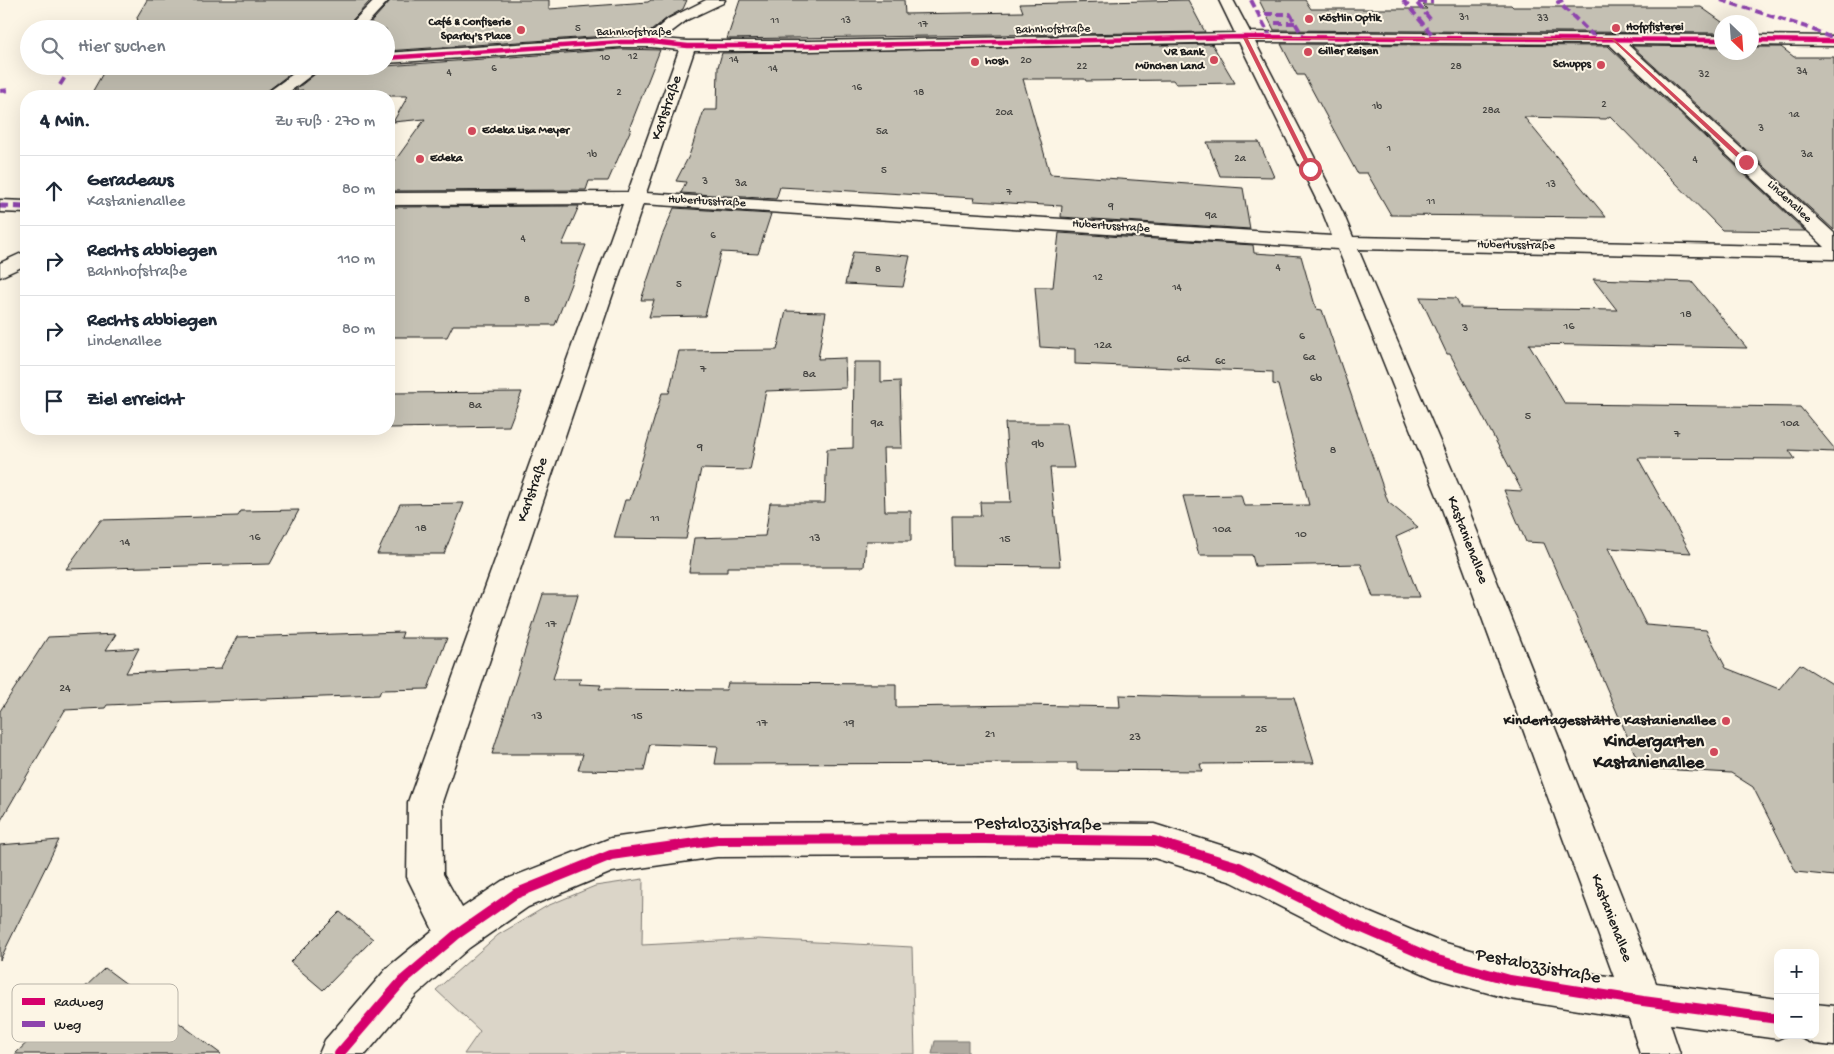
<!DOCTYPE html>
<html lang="de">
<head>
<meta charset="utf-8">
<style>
  body { margin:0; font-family:"Gochi Hand",sans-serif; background:#f2f2f3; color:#1f2937 }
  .controls { position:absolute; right:15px; bottom:15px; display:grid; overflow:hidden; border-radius:10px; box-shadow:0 5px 20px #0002 }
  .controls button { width:45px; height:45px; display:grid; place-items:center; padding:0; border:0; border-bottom:1px solid #e0e1e3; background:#fff; color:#1f2937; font:25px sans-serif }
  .compass { position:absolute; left:1714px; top:15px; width:45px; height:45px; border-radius:50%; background:#fff; box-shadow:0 5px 20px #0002; rotate:155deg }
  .stop { position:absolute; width:15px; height:15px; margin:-11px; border:4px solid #d1495b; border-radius:50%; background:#fff }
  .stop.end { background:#d1495b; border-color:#fff; box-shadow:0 1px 5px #0008 }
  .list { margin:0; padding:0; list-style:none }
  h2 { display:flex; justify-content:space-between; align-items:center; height:65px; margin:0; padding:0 20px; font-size:21px }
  h2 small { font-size:16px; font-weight:400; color:#747a83 }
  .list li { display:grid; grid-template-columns:32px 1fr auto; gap:15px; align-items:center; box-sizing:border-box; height:70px; padding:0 20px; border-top:1px solid #e0e1e3 }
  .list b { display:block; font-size:19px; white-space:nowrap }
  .list p { margin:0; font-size:16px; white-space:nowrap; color:#747a83 }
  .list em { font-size:16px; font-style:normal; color:#747a83 }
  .icon { flex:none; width:28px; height:28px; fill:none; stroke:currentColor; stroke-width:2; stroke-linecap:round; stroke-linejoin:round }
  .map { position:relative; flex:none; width:1834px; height:1054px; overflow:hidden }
  .search { position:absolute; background:#fff; box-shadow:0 5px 20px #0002; left:20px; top:20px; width:375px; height:55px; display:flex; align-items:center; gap:12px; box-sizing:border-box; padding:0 18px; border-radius:28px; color:#747a83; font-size:19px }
  .panel { position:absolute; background:#fff; box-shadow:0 5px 20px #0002; left:20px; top:90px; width:375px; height:345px; border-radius:20px }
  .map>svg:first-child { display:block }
</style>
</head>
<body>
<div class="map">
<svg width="1834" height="1054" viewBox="0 0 1834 1054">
  <rect width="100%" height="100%" fill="#fcf5e5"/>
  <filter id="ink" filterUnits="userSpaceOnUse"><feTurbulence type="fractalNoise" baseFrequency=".02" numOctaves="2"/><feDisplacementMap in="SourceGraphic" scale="10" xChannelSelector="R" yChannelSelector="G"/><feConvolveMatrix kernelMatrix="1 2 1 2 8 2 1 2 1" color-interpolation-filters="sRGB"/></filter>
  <g filter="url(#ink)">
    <path fill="#dbd5c8" stroke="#7c7872" d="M 643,879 L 642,945 L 758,939 L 912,947 L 915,1054 L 464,1054 L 480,1031 L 436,990 L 498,935 L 547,906 L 595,886 Z"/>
    <path fill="#b0aba1" stroke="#75726c" d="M 935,1041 L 968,1041 L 968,1054 L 932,1054 Z"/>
    <path fill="#c4c0b3" stroke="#1c1c1c" d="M 147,0 L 371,0 L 344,29 L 130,29 L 131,26 L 139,26 L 137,17 Z
      M 391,0 L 549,0 L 549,9 L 648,2 L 651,0 L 687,0 L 683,9 L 667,18 L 646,35 L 621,35 L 386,51 L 386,29 L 365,29 Z
      M 740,0 L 904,0 L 905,14 L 1023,12 L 1020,4 L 1188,0 L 1205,32 L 727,39 Z
      M 1259,0 L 1305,0 L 1311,9 L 1427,9 L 1423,5 L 1511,5 L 1513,7 L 1701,7 L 1722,22 L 1722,33 L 1274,30 Z
      M 1212,44 L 1235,83 L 1176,84 L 1173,80 L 1086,81 L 1085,79 L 1023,79 L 1050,174 L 1243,188 L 1250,229 L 1061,217 L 1062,206 L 974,201 L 975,198 L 780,187 L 776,199 L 681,193 L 686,182 L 676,181 L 689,156 L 704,110 L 717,110 L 718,67 L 722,53 Z
      M 1281,44 L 1608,46 L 1805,231 L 1722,230 L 1610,116 L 1606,119 L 1524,117 L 1606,217 L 1391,215 L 1367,173 L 1357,173 L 1304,75 L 1297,75 Z
      M 1632,46 L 1722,47 L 1722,52 L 1752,52 L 1752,47 L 1781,47 L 1794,57 L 1834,57 L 1834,230 Z
      M 621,49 L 660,50 L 629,129 L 631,129 L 608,181 L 589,181 L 586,190 L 389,191 L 389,169 L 425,119 L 393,122 L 408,96 L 300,96 L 303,90 L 294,91 L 325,66 L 386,66 Z
      M 107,66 L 300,66 L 266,92 L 174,96 L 90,96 Z
      M 1207,142 L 1259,142 L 1274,177 L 1220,176 Z
      M 579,206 L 562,245 L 586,245 L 555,325 L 453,325 L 447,337 L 389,337 L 389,207 Z
      M 674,208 L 771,214 L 758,254 L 721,252 L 705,316 L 649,317 L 654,300 L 641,300 L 662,236 Z
      M 1059,233 L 1253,245 L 1254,253 L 1301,256 L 1316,309 L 1322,310 L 1388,502 L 1418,527 L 1396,537 L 1419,597 L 1373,597 L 1361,564 L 1255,566 L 1252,555 L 1199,555 L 1183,496 L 1241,495 L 1244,506 L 1309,505 L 1278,385 L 1273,384 L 1273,372 L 1075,364 L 1075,349 L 1040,347 L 1035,287 L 1053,287 Z
      M 853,252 L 910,256 L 903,287 L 845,284 Z
      M 1593,279 L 1692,282 L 1747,348 L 1529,344 L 1565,404 L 1800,407 L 1834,448 L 1834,452 L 1789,450 L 1795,459 L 1638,458 L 1691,553 L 1608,548 L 1646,625 L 1706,630 L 1726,668 L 1779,689 L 1800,664 L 1834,685 L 1834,876 L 1796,872 L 1753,787 L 1731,773 L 1641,768 L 1544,543 L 1526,542 L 1504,490 L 1522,491 L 1450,354 L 1447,354 L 1420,297 L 1456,298 L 1461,308 L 1617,310 Z
      M 786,311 L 826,312 L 818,359 L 845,358 L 846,388 L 766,391 L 750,470 L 701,469 L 686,539 L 614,538 L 625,500 L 630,500 L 662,393 L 669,393 L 679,351 L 777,350 Z
      M 854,362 L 881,362 L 881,382 L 900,381 L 902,448 L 883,448 L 885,511 L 911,511 L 911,541 L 866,541 L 864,567 L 727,567 L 727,572 L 689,572 L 694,538 L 765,536 L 770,503 L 825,503 L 827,449 L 853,448 Z
      M 522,392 L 509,426 L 389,428 L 389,393 Z
      M 1005,423 L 1067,423 L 1074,468 L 1050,468 L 1060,566 L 953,565 L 952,516 L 981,516 L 980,502 L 1011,502 Z
      M 464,503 L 444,554 L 377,554 L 400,504 Z
      M 299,510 L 270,564 L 66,569 L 101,520 L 238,516 L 241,511 Z
      M 543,594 L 578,594 L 553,679 L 581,679 L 579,684 L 601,685 L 599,689 L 726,690 L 728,683 L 896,684 L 896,707 L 1023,705 L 1120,707 L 1119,695 L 1188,697 L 1294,697 L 1314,763 L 1200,764 L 1202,771 L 1077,770 L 1077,763 L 715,764 L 718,746 L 650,744 L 644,771 L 578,770 L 583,754 L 492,754 Z
      M 403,632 L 401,638 L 447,638 L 428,689 L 381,690 L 379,695 L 153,703 L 107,705 L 105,708 L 65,710 L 0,822 L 0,711 L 48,637 L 116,634 L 106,650 L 139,648 L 126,673 L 220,669 L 237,637 Z
      M 59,840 L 0,960 L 0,845 Z
      M 340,912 L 373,939 L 323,990 L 290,962 Z
      M 105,968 L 221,1054 L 15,1054 Z"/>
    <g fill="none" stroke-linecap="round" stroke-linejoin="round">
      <defs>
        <path id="minor" d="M 374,0 L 389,0 L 362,29 L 346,29 Z
          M 706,0 L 725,0 L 723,3 L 687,20 L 662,39 L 688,41 L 809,41 L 1235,33 L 1219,0 L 1233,0 L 1250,32 L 1722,35 L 1722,45 L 1627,44 L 1834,233 L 1834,259 L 1358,249 L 1464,498 L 1656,983 L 1778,999 L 1778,1035 L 1787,1035 L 1778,1039 L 1670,1024 L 1680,1054 L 1640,1054 L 1629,1018 L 1510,999 L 1434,978 L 1342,938 L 1232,882 L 1154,858 L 985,856 L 717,857 L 612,872 L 528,907 L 469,948 L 416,995 L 366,1054 L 319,1054 L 325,1040 L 388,967 L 433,930 L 407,877 L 408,802 L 623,204 L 389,205 L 389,193 L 628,192 L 679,50 L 651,47 L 621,47 L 386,63 L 386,53 L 621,37 L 647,37 L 668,19 ZM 1239,42 L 1323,213 L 1332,236 L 646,193 L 694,51 L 809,51 ZM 1255,42 L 1609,44 L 1825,247 L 1353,237 L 1343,213 ZM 643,204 L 1338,249 L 1438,498 L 1614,977 L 1510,961 L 1435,940 L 1368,912 L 1252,855 L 1154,824 L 985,822 L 717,823 L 611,838 L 502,881 L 462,908 L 443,874 L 442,802 Z
          M 1752,35 L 1834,36 L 1834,46 L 1752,45 Z
          M 304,66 L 323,66 L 284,96 L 266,96 L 268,92 Z
          M 0,200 L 26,201 L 26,213 L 0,212 Z
          M 26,251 L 26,265 L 0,277 L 0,263 Z
          M 1815,1004 L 1834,1006 L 1834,1046 L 1815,1044 L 1801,1038 L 1800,1035 L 1815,1035 Z"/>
      </defs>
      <use href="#minor" stroke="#1c1c1c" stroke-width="3"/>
      <use href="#minor" fill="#fcf5e5" fill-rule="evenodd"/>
      <path stroke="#8e44ad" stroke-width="4" stroke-dasharray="8 4" stroke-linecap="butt" d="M 1251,0 L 1271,38
        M 1403,0 L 1435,38
        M 1563,0 L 1558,2 L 1597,39
        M 1721,0 L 1809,28 L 1834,39
        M 1265,14 L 1290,14 L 1304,38
        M 1430,19 L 1416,2 L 1433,2
        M 1275,23 L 1295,23
        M 60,85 L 72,66
        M 0,91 L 11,90"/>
      <path stroke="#8e44ad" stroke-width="5" stroke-dasharray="9 5" stroke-linecap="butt" d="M 0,206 L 26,207"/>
      <defs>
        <path id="cycleway-far1" d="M 1752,40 L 1834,41
          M 386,58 L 621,42 L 651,42 L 688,46 L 809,46 L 1245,37 L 1722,40"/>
        <path id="cycleway" d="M 339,1054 L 402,981 L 456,935 L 515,894 L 611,855 L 717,840 L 985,839 L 1154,841 L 1239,867 L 1355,925 L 1434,959 L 1510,980 L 1643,1001 L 1778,1019"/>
      </defs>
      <use href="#cycleway-far1" stroke="#fcf5e5" stroke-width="6"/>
      <use href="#cycleway" stroke="#fcf5e5" stroke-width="13"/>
      <use href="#cycleway-far1" stroke="#d6006c" stroke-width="4.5"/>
      <use href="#cycleway" stroke="#d6006c" stroke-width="10"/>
    </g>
  </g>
  <path fill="#d1495b" d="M 1243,38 L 1613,38 L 1749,162 L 1744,164 L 1612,40 L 1248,39 L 1313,169 L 1310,170 L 1308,169 Z"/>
  <g fill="#d1495b" stroke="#fcf5e5" stroke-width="2">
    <circle cx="1309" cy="19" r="5"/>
    <circle cx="1616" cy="28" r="5"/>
    <circle cx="521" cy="30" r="5"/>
    <circle cx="1308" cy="52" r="5"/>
    <circle cx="1214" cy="60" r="5"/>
    <circle cx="975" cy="62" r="5"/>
    <circle cx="1601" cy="65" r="5"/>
    <circle cx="472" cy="131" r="5"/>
    <circle cx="420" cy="159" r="5"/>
    <circle cx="1726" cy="721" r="5"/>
    <circle cx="1714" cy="752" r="5"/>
  </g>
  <g text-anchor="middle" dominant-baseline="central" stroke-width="4" stroke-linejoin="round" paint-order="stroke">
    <g font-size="11" fill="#464542">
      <text x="1464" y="18">31</text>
      <text x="1543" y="19">33</text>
      <text x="775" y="21">11</text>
      <text x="846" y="21">13</text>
      <text x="923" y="25">17</text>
      <text x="578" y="29">5</text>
      <text x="633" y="57">12</text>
      <text x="605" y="58">10</text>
      <text x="734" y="60">14</text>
      <text x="1026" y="61">20</text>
      <text x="1082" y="67">22</text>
      <text x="1456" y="67">28</text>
      <text x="494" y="69">6</text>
      <text x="773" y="69">14</text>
      <text x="1802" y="72">34</text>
      <text x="449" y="73">4</text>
      <text x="1704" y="75">32</text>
      <text x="857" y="88">16</text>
      <text x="619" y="93">2</text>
      <text x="919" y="93">18</text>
      <text x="1604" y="105">2</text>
      <text x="1377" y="107">1b</text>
      <text x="1491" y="111">28a</text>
      <text x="1004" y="113">20a</text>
      <text x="1794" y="115">1a</text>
      <text x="1761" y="129">3</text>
      <text x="882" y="132">5a</text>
      <text x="1389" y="149">1</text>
      <text x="592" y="155">1b</text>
      <text x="1807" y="155">3a</text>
      <text x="1240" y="159">2a</text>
      <text x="1695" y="160">4</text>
      <text x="884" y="171">5</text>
      <text x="705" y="182">3</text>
      <text x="741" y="184">3a</text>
      <text x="1551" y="185">13</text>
      <text x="1009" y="193">7</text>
      <text x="1431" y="202">11</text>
      <text x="1111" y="207">9</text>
      <text x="1211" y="216">9a</text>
      <text x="713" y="236">6</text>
      <text x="523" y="239">4</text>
      <text x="1278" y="268">4</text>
      <text x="878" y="270">8</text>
      <text x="1098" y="278">12</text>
      <text x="679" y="285">5</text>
      <text x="1177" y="288">14</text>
      <text x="527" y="300">8</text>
    </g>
    <g font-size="12" font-weight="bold" fill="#1c1c1c" stroke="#fcf5e5" text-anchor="start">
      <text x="1319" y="19">Köstlin Optik</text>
      <text x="511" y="23" text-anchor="end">Café &amp; Confiserie<tspan x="511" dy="14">Sparky's Place</tspan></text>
      <text x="1626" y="28">Hofpfisterei</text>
      <text x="1318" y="52">Giller Reisen</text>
      <text x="1204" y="53" text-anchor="end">VR Bank<tspan x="1204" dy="14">München Land</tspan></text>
      <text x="985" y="62">hosh</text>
      <text x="1591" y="65" text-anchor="end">Schupps</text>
      <text x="482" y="131">Edeka Lisa Meyer</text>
      <text x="430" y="159">Edeka</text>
    </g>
    <g font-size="12" fill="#1c1c1c" stroke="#fcf5e5">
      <text transform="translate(1053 30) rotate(-1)">Bahnhofstraße</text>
      <text x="634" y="33">Bahnhofstraße</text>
      <text transform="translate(707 202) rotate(3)">Hubertusstraße</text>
      <text transform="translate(1789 202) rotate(43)">Lindenallee</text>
      <text transform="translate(1111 227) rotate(4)">Hubertusstraße</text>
      <text transform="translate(1516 246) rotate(1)">Hubertusstraße</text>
    </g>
    <g font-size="12" fill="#464542">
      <text x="1686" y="315">18</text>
      <text x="1569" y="327">16</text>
      <text x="1465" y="329">3</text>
      <text x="1302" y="337">6</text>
      <text x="1103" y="346">12a</text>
      <text x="1309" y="358">6a</text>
      <text x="1183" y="360">6d</text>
      <text x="1220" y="362">6c</text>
      <text x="703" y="370">7</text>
      <text x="809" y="375">8a</text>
      <text x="1316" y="379">6b</text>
      <text x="475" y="406">8a</text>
      <text x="1528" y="417">5</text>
      <text x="877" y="424">9a</text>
      <text x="1790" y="424">10a</text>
      <text x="1677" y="435">7</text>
      <text x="1038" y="445">9b</text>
      <text x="700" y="448">9</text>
      <text x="1333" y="451">8</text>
      <text x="655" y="519">11</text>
      <text x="421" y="529">18</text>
      <text x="1222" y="530">10a</text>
      <text x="1301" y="535">10</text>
      <text x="255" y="538">16</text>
      <text x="815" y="539">13</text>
      <text x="1005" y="540">15</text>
      <text x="125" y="543">14</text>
      <text x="551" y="625">17</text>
      <text x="65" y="689">24</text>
      <text x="537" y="717">13</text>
      <text x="637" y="717">15</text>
      <text x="762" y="724">17</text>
      <text x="849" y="724">19</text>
      <text x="1261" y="730">25</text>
      <text x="990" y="735">21</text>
      <text x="1135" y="738">23</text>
    </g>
    <g font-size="15" fill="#1c1c1c" stroke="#fcf5e5">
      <text transform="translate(667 108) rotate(-71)">Karlstraße</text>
      <text transform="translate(533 490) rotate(-71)">Karlstraße</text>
      <text transform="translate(1467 540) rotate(69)">Kastanienallee</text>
      <text transform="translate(1611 918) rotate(69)">Kastanienallee</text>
    </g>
    <g font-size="15" font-weight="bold" fill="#1c1c1c" stroke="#fcf5e5" text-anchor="end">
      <text x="1716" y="721">Kindertagesstätte Kastanienallee</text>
    </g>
    <g font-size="18" font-weight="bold" fill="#1c1c1c" stroke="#fcf5e5" text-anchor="end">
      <text x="1704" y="742">Kindergarten<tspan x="1704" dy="21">Kastanienallee</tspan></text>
    </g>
    <g font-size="18" fill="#1c1c1c" stroke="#fcf5e5">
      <text transform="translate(1038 825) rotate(1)">Pestalozzistraße</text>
      <text transform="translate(1538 967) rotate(11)">Pestalozzistraße</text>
    </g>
  </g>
  <rect x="12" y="984" width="166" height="58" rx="8" fill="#fcf5e5" stroke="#b9b4a9" stroke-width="1"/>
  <rect x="22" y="998" width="23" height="7" fill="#d6006c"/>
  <rect x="22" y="1021" width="23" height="6" fill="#8e44ad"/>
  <g font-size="14" fill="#1c1c1c">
    <text x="54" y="1006">Radweg</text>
    <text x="54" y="1029">Weg</text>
  </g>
</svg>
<div class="controls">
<button>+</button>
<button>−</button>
</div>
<svg class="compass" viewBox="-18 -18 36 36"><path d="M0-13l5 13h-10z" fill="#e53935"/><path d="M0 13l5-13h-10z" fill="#747a83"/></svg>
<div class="stop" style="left:1310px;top:169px"></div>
<div class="stop end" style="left:1746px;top:162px"></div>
<div class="search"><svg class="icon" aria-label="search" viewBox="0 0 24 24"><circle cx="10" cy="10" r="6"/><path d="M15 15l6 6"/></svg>Hier suchen</div>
<section class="panel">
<h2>4 Min.<small>Zu Fuß · 270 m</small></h2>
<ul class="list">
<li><svg class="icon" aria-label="ahead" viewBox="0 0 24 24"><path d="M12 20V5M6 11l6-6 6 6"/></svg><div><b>Geradeaus</b><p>Kastanienallee</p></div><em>80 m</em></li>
<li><svg class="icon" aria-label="right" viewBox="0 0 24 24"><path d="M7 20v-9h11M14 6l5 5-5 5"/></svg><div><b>Rechts abbiegen</b><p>Bahnhofstraße</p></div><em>110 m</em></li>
<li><svg class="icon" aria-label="right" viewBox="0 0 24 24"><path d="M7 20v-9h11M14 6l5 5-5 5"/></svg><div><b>Rechts abbiegen</b><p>Lindenallee</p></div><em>80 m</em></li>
<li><svg class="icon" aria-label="arrive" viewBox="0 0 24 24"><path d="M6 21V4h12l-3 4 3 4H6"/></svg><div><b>Ziel erreicht</b></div></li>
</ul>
</section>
</div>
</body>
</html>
